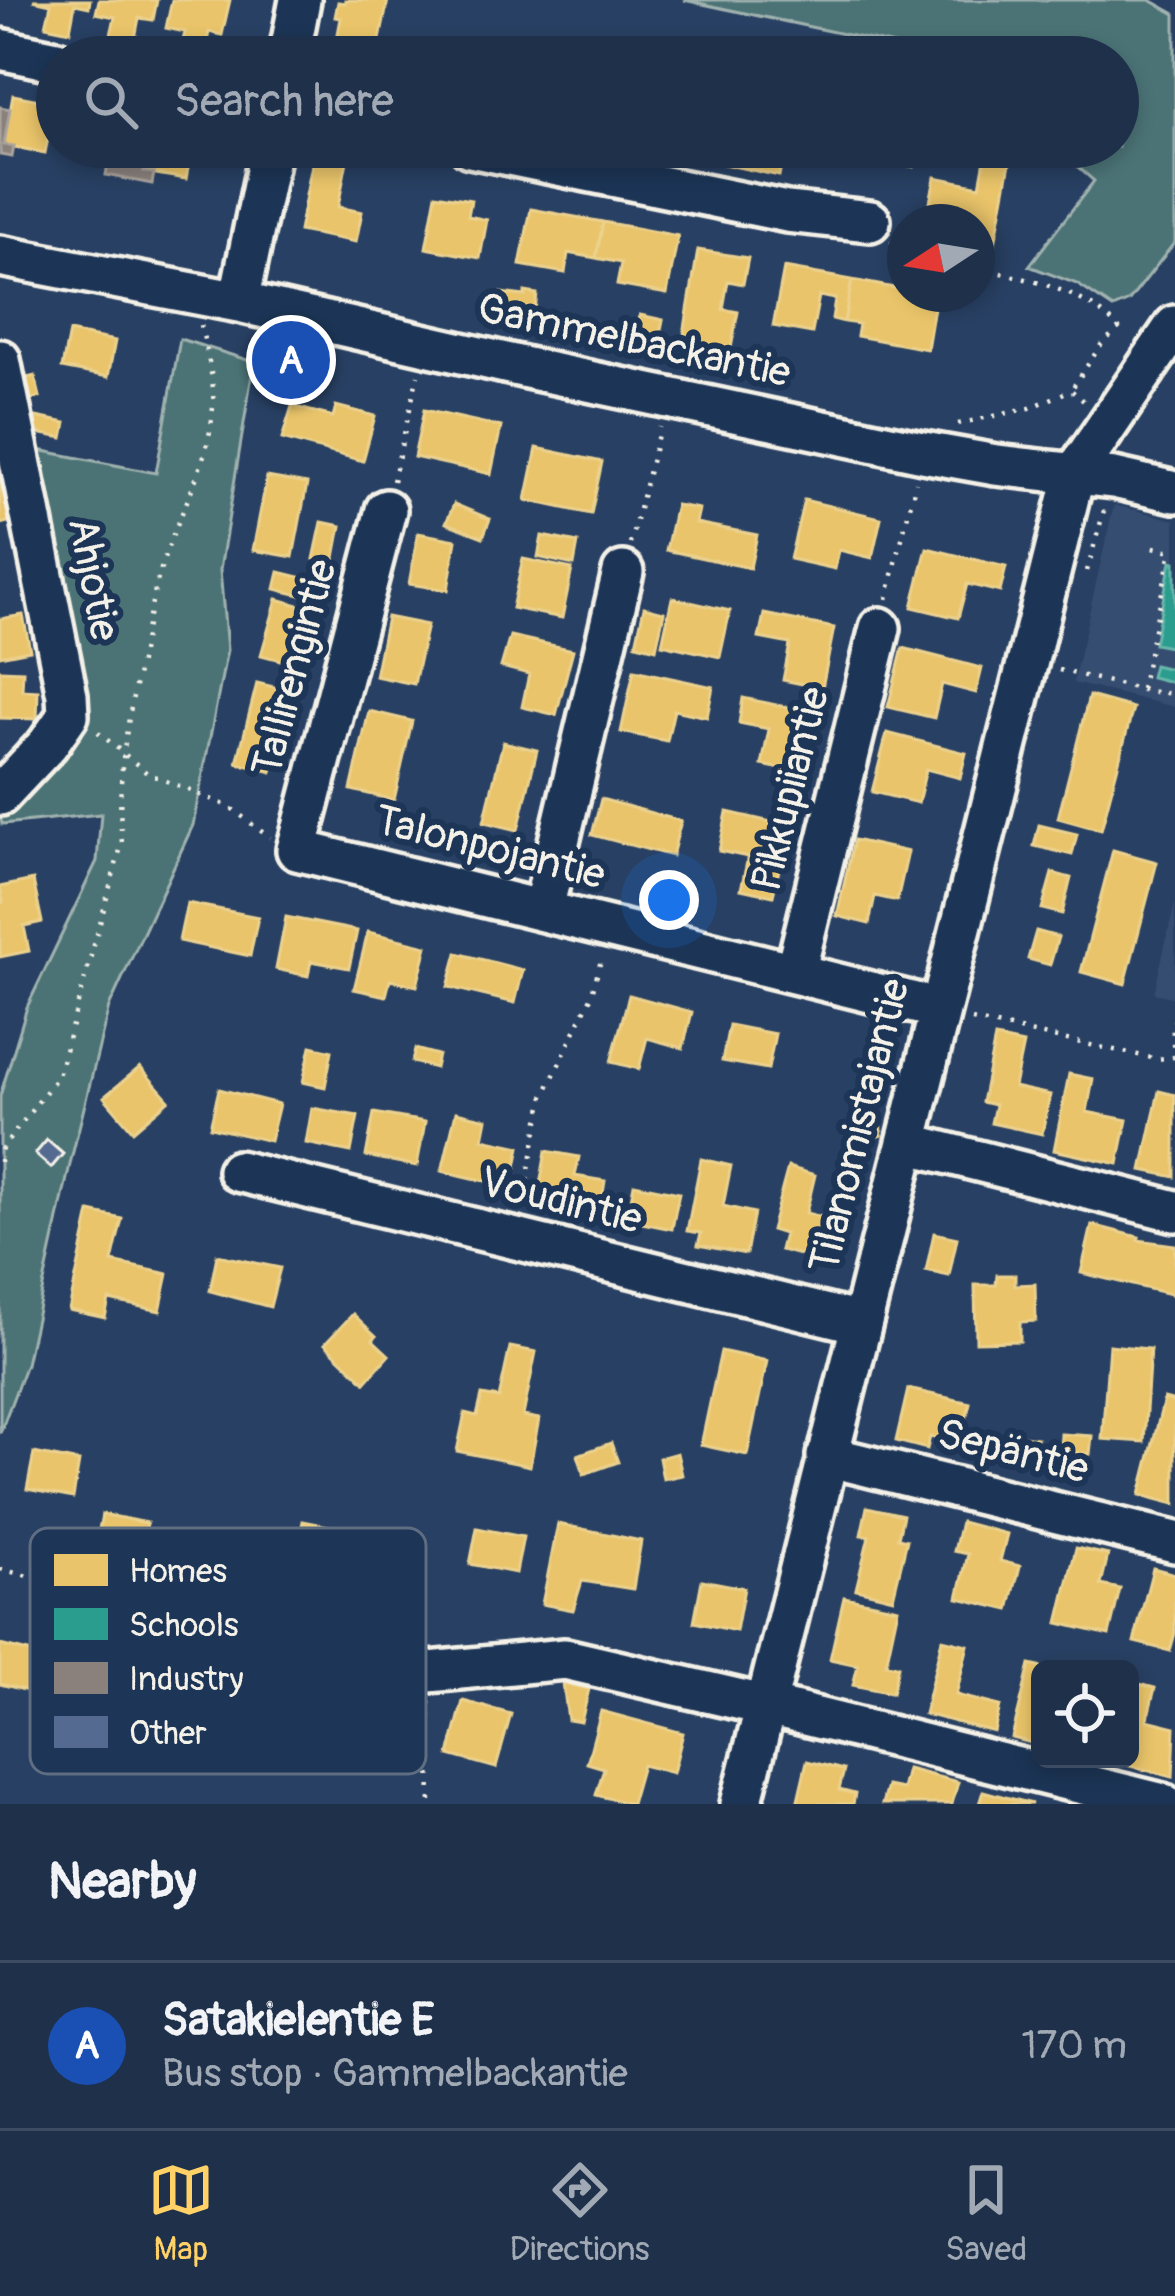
<!DOCTYPE html>
<html lang="en">
<head>
<meta charset="utf-8">
<style>
  body { margin:0; font-family:Pangolin,sans-serif; background:#263851; color:#f1f3f6 }
  .controls { position:absolute; right:36px; bottom:36px; display:grid; overflow:hidden; border-radius:18px; box-shadow:0 6px 18px #0003 }
  .controls button { width:108px; height:108px; display:grid; place-items:center; padding:0; border:0; border-bottom:3px solid #3c4b62; background:#1e304a; color:#f1f3f6; font:60px sans-serif }
  .compass { position:absolute; left:887px; top:204px; width:108px; height:108px; border-radius:50%; background:#1e304a; box-shadow:0 6px 18px #0003; rotate:258deg }
  .you { position:absolute; left:669px; top:900px; width:42px; height:42px; margin:-30px; border:9px solid #fff; border-radius:50%; background:#1a73e8; box-shadow:0 0 0 18px #1a73e833 }
  .badge { display:grid; place-items:center; width:78px; height:78px; border-radius:50%; background:#ffd166; color:#fff; font-size:39px; font-weight:700 }
  .pin { position:absolute; translate:-50% -50%; border:6px solid #fff; box-shadow:0 3px 12px #0006 }
  .list { margin:0; padding:0; list-style:none }
  h2 { display:flex; justify-content:space-between; align-items:center; height:156px; margin:0; padding:0 48px; font-size:51px }
  h2 small { font-size:39px; font-weight:400; color:#a1a9b5 }
  .list li { display:grid; grid-template-columns:78px 1fr auto; gap:36px; align-items:center; box-sizing:border-box; height:168px; padding:0 48px; border-top:3px solid #3c4b62 }
  .list b { display:block; font-size:45px; white-space:nowrap }
  .list p { margin:0; font-size:39px; white-space:nowrap; color:#a1a9b5 }
  .list em { font-size:39px; font-style:normal; color:#a1a9b5 }
  .icon { flex:none; width:66px; height:66px; fill:none; stroke:currentColor; stroke-width:2; stroke-linecap:round; stroke-linejoin:round }
  .map { position:relative; flex:none; width:1175px; height:1804px; overflow:hidden }
  .search { position:absolute; background:#1e304a; box-shadow:0 6px 18px #0003; left:36px; right:36px; top:36px; height:132px; display:flex; align-items:center; gap:30px; box-sizing:border-box; padding:0 42px; border-radius:66px; color:#a1a9b5; font-size:45px }
  .sheet { height:324px; background:#1e304a }
  nav { display:flex; justify-content:space-around; align-items:center; box-sizing:border-box; height:168px; border-top:3px solid #3c4b62; background:#1e304a; font-size:33px; color:#a1a9b5 }
  nav a { display:grid; justify-items:center; gap:6px }
  nav .on { color:#ffd166 }
  .map>svg:first-child { display:block }
</style>
</head>
<body>
<div class="map">
<svg width="1175" height="1804" viewBox="0 0 1175 1804">
  <rect width="100%" height="100%" fill="#284063"/>
  <filter id="ink" filterUnits="userSpaceOnUse"><feTurbulence type="fractalNoise" baseFrequency=".00833" numOctaves="2"/><feDisplacementMap in="SourceGraphic" scale="24" xChannelSelector="R" yChannelSelector="G"/><feConvolveMatrix kernelMatrix="1 2 1 2 8 2 1 2 1" color-interpolation-filters="sRGB"/></filter>
  <g filter="url(#ink)">
    <path fill="#364d71" d="M 1114,505 L 1175,520 L 1175,707 L 1073,683 Z
      M 1175,903 L 1175,998 L 1154,993 Z"/>
    <path fill="#4b7376" stroke="#a0b2af" stroke-width="3" d="M 684,0 L 1150,0 L 1175,14 L 1175,242 L 1129,301 L 1113,308 L 1077,284 L 1029,266 L 1094,181 L 1055,147 L 1118,147 L 1118,57 L 951,57 Z
      M 180,339 L 254,362 L 220,570 L 227,650 L 193,825 L 109,1007 L 71,1160 L 26,1364 L 0,1433 L 0,1096 L 27,1007 L 97,861 L 101,814 L 2,824 L 0,815 L 74,740 L 33,449 L 156,473 Z"/>
    <path fill="#e9c46a" stroke="#ecd290" stroke-width="3" d="M 33,0 L 90,0 L 89,7 L 75,4 L 70,31 L 46,26 L 51,4 Z
      M 99,0 L 157,0 L 153,20 L 139,18 L 134,44 L 110,39 L 115,17 L 96,13 Z
      M 172,0 L 230,0 L 222,35 L 209,32 L 204,57 L 180,53 L 185,32 L 166,28 Z
      M 345,0 L 388,0 L 378,50 L 383,51 L 382,57 L 341,57 L 343,45 L 336,44 L 341,18 L 335,17 L 338,2 L 345,3 Z
      M 13,95 L 55,103 L 45,153 L 4,145 Z
      M 78,147 L 121,147 L 118,165 L 76,157 Z
      M 149,147 L 192,147 L 186,179 L 144,172 Z
      M 639,147 L 701,147 L 699,158 Z
      M 722,147 L 785,147 L 779,176 L 719,163 Z
      M 808,147 L 918,147 L 914,167 L 860,156 L 858,167 L 806,157 Z
      M 314,154 L 347,161 L 338,207 L 362,212 L 356,242 L 299,231 Z
      M 985,159 L 1010,163 L 995,244 L 977,241 L 977,222 L 926,222 L 935,177 L 980,186 Z
      M 436,194 L 471,200 L 468,216 L 487,220 L 480,258 L 426,248 Z
      M 531,209 L 603,222 L 596,258 L 568,253 L 565,273 L 520,265 Z
      M 603,222 L 678,236 L 667,294 L 617,285 L 621,263 L 596,258 Z
      M 698,250 L 748,258 L 743,284 L 728,281 L 723,309 L 738,312 L 731,348 L 683,340 Z
      M 784,268 L 852,280 L 844,322 L 832,319 L 835,299 L 819,296 L 812,333 L 773,326 Z
      M 852,280 L 905,290 L 905,294 L 936,295 L 927,349 L 857,336 L 859,324 L 844,322 Z
      M 525,292 L 537,294 L 535,311 L 499,305 L 500,293 L 525,296 Z
      M 640,315 L 663,320 L 658,344 L 635,339 Z
      M 69,332 L 115,341 L 108,377 L 62,368 Z
      M 35,376 L 40,397 L 24,401 L 18,380 Z
      M 292,406 L 333,417 L 336,406 L 375,416 L 363,461 L 282,439 Z
      M 424,410 L 501,427 L 491,474 L 414,457 Z
      M 31,416 L 66,423 L 63,438 L 27,431 Z
      M 537,448 L 602,462 L 591,514 L 526,500 Z
      M 0,468 L 12,521 L 0,524 Z
      M 267,477 L 307,484 L 293,557 L 253,550 Z
      M 804,500 L 881,518 L 872,558 L 839,550 L 835,569 L 790,559 Z
      M 454,504 L 490,519 L 483,537 L 446,523 Z
      M 676,505 L 699,509 L 696,523 L 757,535 L 750,568 L 666,550 Z
      M 322,522 L 341,526 L 334,563 L 314,559 Z
      M 418,533 L 456,540 L 448,590 L 409,584 Z
      M 542,536 L 578,543 L 574,565 L 538,557 Z
      M 927,548 L 1006,567 L 1000,592 L 967,584 L 958,618 L 912,607 Z
      M 523,559 L 572,569 L 562,618 L 512,608 Z
      M 279,572 L 316,581 L 312,598 L 275,589 Z
      M 672,598 L 730,611 L 720,657 L 662,644 Z
      M 277,599 L 313,609 L 299,665 L 261,655 Z
      M 644,607 L 664,612 L 656,649 L 636,644 Z
      M 764,614 L 834,628 L 822,688 L 783,680 L 790,644 L 759,638 Z
      M 23,615 L 30,650 L 0,656 L 0,619 Z
      M 387,617 L 427,625 L 414,684 L 375,676 Z
      M 510,636 L 573,650 L 556,715 L 522,707 L 529,674 L 501,667 Z
      M 903,648 L 982,668 L 976,693 L 942,684 L 934,718 L 888,707 Z
      M 0,670 L 23,671 L 22,690 L 38,691 L 37,719 L 0,718 Z
      M 634,670 L 713,687 L 707,717 L 674,710 L 667,741 L 621,732 Z
      M 257,683 L 291,691 L 272,772 L 237,763 Z
      M 1089,696 L 1133,708 L 1101,830 L 1058,818 Z
      M 743,698 L 814,713 L 801,773 L 762,765 L 769,729 L 739,723 Z
      M 369,711 L 412,721 L 394,800 L 351,790 Z
      M 887,733 L 966,753 L 960,778 L 926,769 L 918,803 L 872,792 Z
      M 503,742 L 537,750 L 518,830 L 484,822 Z
      M 601,799 L 681,821 L 672,856 L 592,835 Z
      M 727,812 L 789,826 L 773,896 L 741,889 L 748,857 L 719,851 Z
      M 1039,825 L 1077,834 L 1072,855 L 1034,846 Z
      M 854,840 L 908,852 L 897,901 L 875,896 L 869,924 L 837,916 Z
      M 1113,850 L 1157,862 L 1125,984 L 1081,972 Z
      M 1052,873 L 1071,878 L 1062,914 L 1042,909 Z
      M 33,880 L 42,922 L 24,926 L 29,951 L 0,957 L 0,902 L 3,902 L 0,887 Z
      M 187,903 L 258,917 L 250,956 L 179,941 Z
      M 286,917 L 357,931 L 349,968 L 311,961 L 308,976 L 276,969 Z
      M 1036,931 L 1058,937 L 1050,965 L 1028,959 Z
      M 368,932 L 427,946 L 417,986 L 390,980 L 386,996 L 354,989 Z
      M 457,953 L 523,970 L 515,1003 L 448,987 Z
      M 629,995 L 692,1012 L 683,1048 L 647,1038 L 639,1069 L 611,1062 Z
      M 729,1025 L 775,1034 L 768,1069 L 722,1061 Z
      M 995,1038 L 1023,1044 L 1014,1087 L 1050,1095 L 1042,1134 L 991,1123 L 995,1105 L 982,1102 Z
      M 311,1046 L 332,1051 L 325,1087 L 303,1082 Z
      M 415,1049 L 438,1055 L 435,1068 L 412,1062 Z
      M 140,1067 L 169,1100 L 133,1131 L 104,1097 Z
      M 1069,1074 L 1093,1079 L 1087,1112 L 1127,1120 L 1118,1164 L 1054,1150 Z
      M 219,1089 L 279,1104 L 270,1141 L 210,1127 Z
      M 1159,1091 L 1175,1095 L 1175,1177 L 1142,1170 Z
      M 876,1103 L 882,1135 L 860,1140 L 854,1108 Z
      M 312,1108 L 358,1116 L 351,1152 L 306,1143 Z
      M 456,1112 L 487,1119 L 483,1139 L 520,1147 L 512,1187 L 442,1171 Z
      M 374,1113 L 425,1122 L 417,1166 L 366,1156 Z
      M 546,1151 L 579,1157 L 575,1176 L 605,1181 L 599,1218 L 536,1207 Z
      M 701,1159 L 731,1166 L 723,1206 L 754,1213 L 746,1254 L 698,1245 L 701,1233 L 687,1231 Z
      M 788,1167 L 815,1175 L 806,1213 L 838,1221 L 827,1262 L 780,1250 L 784,1234 L 771,1230 Z
      M 634,1184 L 679,1193 L 672,1229 L 627,1220 Z
      M 90,1212 L 122,1219 L 112,1262 L 168,1274 L 160,1311 L 109,1300 L 105,1318 L 69,1310 Z
      M 1092,1225 L 1139,1237 L 1138,1240 L 1175,1245 L 1175,1295 L 1081,1273 Z
      M 934,1233 L 957,1238 L 949,1276 L 926,1271 Z
      M 217,1255 L 280,1268 L 270,1307 L 210,1291 Z
      M 997,1275 L 1015,1275 L 1015,1285 L 1035,1284 L 1036,1321 L 1020,1322 L 1020,1341 L 976,1342 L 975,1285 L 996,1285 Z
      M 353,1314 L 376,1336 L 373,1340 L 389,1355 L 365,1382 L 325,1344 Z
      M 1109,1345 L 1150,1349 L 1144,1442 L 1102,1439 Z
      M 510,1347 L 536,1352 L 523,1416 L 539,1419 L 530,1466 L 457,1451 L 465,1413 L 477,1416 L 482,1395 L 499,1398 Z
      M 721,1351 L 767,1361 L 747,1455 L 701,1445 Z
      M 908,1389 L 970,1403 L 960,1444 L 930,1437 L 927,1449 L 896,1441 Z
      M 1164,1399 L 1175,1402 L 1175,1504 L 1140,1495 Z
      M 1061,1434 L 1092,1436 L 1090,1454 L 1060,1451 Z
      M 1022,1436 L 1037,1438 L 1033,1464 L 992,1458 L 995,1439 L 1021,1443 Z
      M 611,1443 L 618,1462 L 584,1474 L 578,1455 Z
      M 34,1453 L 79,1462 L 73,1498 L 27,1489 Z
      M 677,1453 L 682,1475 L 663,1479 L 659,1458 Z
      M 867,1507 L 903,1515 L 898,1538 L 907,1540 L 893,1598 L 856,1589 L 869,1536 L 861,1535 Z
      M 102,1514 L 147,1523 L 141,1559 L 95,1550 Z
      M 303,1521 L 349,1530 L 342,1565 L 296,1556 Z
      M 961,1522 L 1007,1534 L 1000,1561 L 1020,1566 L 1009,1610 L 958,1598 L 968,1554 L 954,1551 Z
      M 558,1524 L 641,1541 L 633,1589 L 582,1581 L 573,1610 L 542,1604 Z
      M 477,1528 L 523,1537 L 516,1573 L 470,1564 Z
      M 1076,1548 L 1108,1555 L 1101,1585 L 1120,1589 L 1109,1635 L 1058,1623 Z
      M 1153,1568 L 1175,1574 L 1175,1633 L 1170,1651 L 1134,1642 Z
      M 702,1580 L 744,1588 L 736,1631 L 694,1622 Z
      M 844,1597 L 898,1608 L 886,1664 L 898,1666 L 892,1693 L 853,1685 L 858,1665 L 830,1659 Z
      M 942,1639 L 968,1645 L 956,1695 L 1000,1706 L 994,1732 L 924,1714 Z
      M 0,1645 L 41,1655 L 32,1692 L 0,1684 Z
      M 1030,1665 L 1048,1669 L 1040,1669 L 1040,1745 L 1012,1738 Z
      M 1132,1682 L 1155,1688 L 1147,1720 L 1175,1727 L 1173,1777 L 1111,1761 L 1130,1759 Z
      M 563,1683 L 589,1689 L 581,1722 L 568,1720 Z
      M 463,1701 L 511,1714 L 496,1768 L 449,1755 Z
      M 601,1711 L 683,1733 L 673,1773 L 642,1765 L 631,1804 L 596,1795 L 604,1768 L 587,1763 Z
      M 807,1761 L 844,1770 L 839,1790 L 855,1794 L 853,1804 L 797,1804 Z
      M 907,1769 L 958,1782 L 952,1804 L 882,1804 L 887,1786 L 902,1789 Z
      M 983,1791 L 1032,1804 L 979,1804 Z"/>
    <path fill="#2a9d8f" stroke="#67b6aa" stroke-width="3" d="M 1171,561 L 1175,562 L 1175,648 L 1154,644 Z
      M 1154,665 L 1175,670 L 1175,683 L 1151,677 Z"/>
    <path fill="#8a817c" stroke="#aaa39c" stroke-width="3" d="M 0,107 L 10,109 L 4,145 L 14,146 L 12,157 L 0,155 Z
      M 121,147 L 149,147 L 144,172 L 154,173 L 152,184 L 106,175 L 108,163 L 118,165 Z"/>
    <path fill="#556a91" stroke="#f4f1e8" stroke-width="3" d="M 47,1140 L 63,1154 L 51,1168 L 35,1154 Z"/>
    <g fill="none" stroke-linecap="round" stroke-linejoin="round">
      <defs>
        <path id="minor" d="M 0,49 L 57,61
          M 289,57 L 300,0
          M 470,147 L 787,212 L 870,221
          M 0,256 L 239,302 L 527,368 L 923,452 L 996,465 L 1114,478 L 1175,492
          M 239,302 L 271,147
          M 0,360 L 67,695 L 68,715 L 48,744 L 0,795
          M 386,510 L 297,850 L 939,1009
          M 543,909 L 623,572
          M 795,973 L 880,628
          M 907,1143 L 1175,1211
          M 238,1171 L 860,1323
          M 827,1456 L 1175,1542
          M 96,1594 L 429,1672 L 565,1659 L 797,1713 L 1163,1804
          M 741,1804 L 1075,473 L 1175,326"/>
      </defs>
      <use href="#minor" stroke="#f4f1e8" stroke-width="48"/>
      <path stroke="#f4f1e8" stroke-width="4.5" stroke-dasharray="3 9" stroke-linecap="butt" d="M 891,241 L 905,252
        M 977,268 C 1030,279 1080,289 1119,328 L 1101,345 L 1071,390
        M 958,424 L 1030,408 L 1071,390 L 1086,403
        M 393,481 L 418,375
        M 630,544 L 660,427
        M 1087,571 L 1105,507
        M 887,599 L 916,482
        M 1059,670 L 1147,691 L 1175,694
        M 1141,689 L 1171,551 L 1149,546
        M 98,732 L 147,773 L 230,807 L 270,838
        M 1175,1019 L 1172,1037 L 1175,1056
        M 972,1020 L 1157,1059 L 1175,1057
        M 0,1162 L 1,1150 L 58,1076 L 122,843 C 116,778 127,725 140,662 C 146,632 151,601 160,572 C 176,516 210,466 213,406 C 215,379 206,351 201,325
        M 522,1204 L 544,1096 L 591,997 L 601,960
        M 0,1569 L 68,1586
        M 429,1702 L 431,1804"/>
      <use href="#minor" stroke="#1d3557" stroke-width="39"/>
    </g>
  </g>
  <g text-anchor="middle" dominant-baseline="central" stroke-width="12" stroke-linejoin="round" paint-order="stroke">
    <g font-size="42" fill="#f4f1e8" stroke="#1d3557">
      <text transform="translate(634 341) rotate(12)">Gammelbackantie</text>
      <text transform="translate(93 579) rotate(79)">Ahjotie</text>
      <text transform="translate(295 668) rotate(-75)">Tallirengintie</text>
      <text transform="translate(791 789) rotate(-76)">Pikkupiiantie</text>
      <text transform="translate(490 848) rotate(14)">Talonpojantie</text>
      <text transform="translate(860 1126) rotate(-76)">Tilanomistajantie</text>
      <text transform="translate(561 1201) rotate(14)">Voudintie</text>
      <text transform="translate(1013 1452) rotate(14)">Sepäntie</text>
    </g>
  </g>
  <rect x="30" y="1528" width="396" height="246" rx="18" fill="#1d3557" stroke="#5e6d82" stroke-width="3"/>
  <rect x="54" y="1554" width="54" height="32" fill="#e9c46a"/>
  <rect x="54" y="1608" width="54" height="32" fill="#2a9d8f"/>
  <rect x="54" y="1662" width="54" height="32" fill="#8a817c"/>
  <rect x="54" y="1716" width="54" height="32" fill="#556a91"/>
  <g font-size="33" fill="#f4f1e8">
    <text x="129" y="1582">Homes</text>
    <text x="129" y="1636">Schools</text>
    <text x="129" y="1690">Industry</text>
    <text x="129" y="1744">Other</text>
  </g>
</svg>
<div class="controls">
<button><svg class="icon" aria-label="locate" viewBox="0 0 24 24"><circle cx="12" cy="12" r="6"/><path d="M12 2v4M12 18v4M2 12h4M18 12h4"/></svg></button>
</div>
<svg class="compass" viewBox="-18 -18 36 36"><path d="M0-13l5 13h-10z" fill="#e53935"/><path d="M0 13l5-13h-10z" fill="#a1a9b5"/></svg>
<div class="you"></div>
<div class="pin badge" style="left:291px;top:360px;background:#1a4fb4">A</div>
<div class="search"><svg class="icon" aria-label="search" viewBox="0 0 24 24"><circle cx="10" cy="10" r="6"/><path d="M15 15l6 6"/></svg>Search here</div>
</div>
<section class="sheet">
<h2>Nearby<small></small></h2>
<ul class="list">
<li><span class="badge" style="background:#1a4fb4">A</span><div><b>Satakielentie E</b><p>Bus stop · Gammelbackantie</p></div><em>170 m</em></li>
</ul>
</section>
<nav>
<a class="on"><svg class="icon" aria-label="map" viewBox="0 0 24 24"><path d="M3 6l6-2 6 2 6-2v14l-6 2-6-2-6 2zM9 4v14M15 6v14"/></svg>Map</a>
<a><svg class="icon" aria-label="directions" viewBox="0 0 24 24"><path d="M12 3l9 9-9 9-9-9zM9 14v-3h6M13 9l2 2-2 2"/></svg>Directions</a>
<a><svg class="icon" aria-label="saved" viewBox="0 0 24 24"><path d="M7 4h10v16l-5-4-5 4z"/></svg>Saved</a>
</nav>
</body>
</html>
